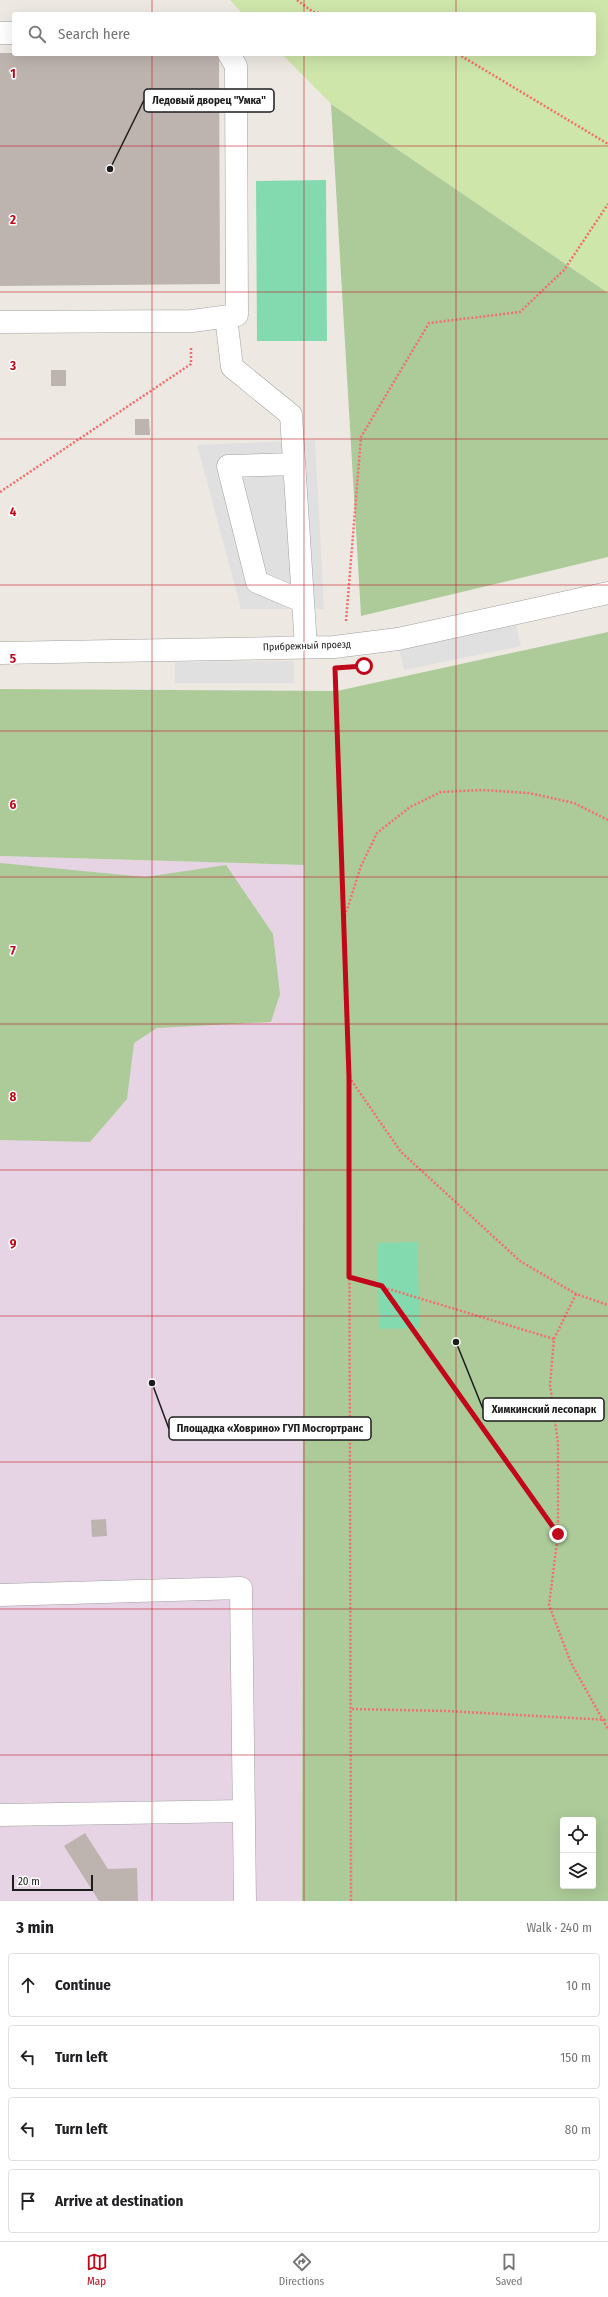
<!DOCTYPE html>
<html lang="en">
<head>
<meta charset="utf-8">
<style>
  body { margin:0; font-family:"Fira Sans Condensed",sans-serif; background:#f6f6f6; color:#202124 }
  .controls { position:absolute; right:12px; bottom:12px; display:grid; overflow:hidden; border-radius:4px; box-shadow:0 4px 16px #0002 }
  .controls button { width:36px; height:36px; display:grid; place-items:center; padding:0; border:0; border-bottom:1px solid #e0e0e0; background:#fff; color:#202124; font:20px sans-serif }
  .scale { position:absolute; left:12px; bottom:10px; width:81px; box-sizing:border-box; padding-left:4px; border:2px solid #1c1c1c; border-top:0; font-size:11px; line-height:14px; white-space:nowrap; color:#1c1c1c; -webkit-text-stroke:3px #fff; paint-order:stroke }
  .stop { position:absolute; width:12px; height:12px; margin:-9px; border:3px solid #c1081b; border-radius:50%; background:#fff }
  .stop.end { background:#c1081b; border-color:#fff; box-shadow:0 1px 4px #0008 }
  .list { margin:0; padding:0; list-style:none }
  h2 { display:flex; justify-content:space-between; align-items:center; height:52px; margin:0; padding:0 16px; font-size:17px }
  h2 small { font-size:13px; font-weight:400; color:#757577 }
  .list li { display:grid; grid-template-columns:26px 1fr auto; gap:12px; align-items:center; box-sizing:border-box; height:64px; margin:0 8px 8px; padding:0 8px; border:1px solid #e0e0e0; border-radius:4px }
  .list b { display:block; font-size:15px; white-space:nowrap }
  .list em { font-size:13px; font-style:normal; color:#757577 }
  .icon { flex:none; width:22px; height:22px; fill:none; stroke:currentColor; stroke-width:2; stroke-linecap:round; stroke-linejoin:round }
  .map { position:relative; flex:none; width:608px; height:1901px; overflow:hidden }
  .search { position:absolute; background:#fff; box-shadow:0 4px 16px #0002; left:12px; right:12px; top:12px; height:44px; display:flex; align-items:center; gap:10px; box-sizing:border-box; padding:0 14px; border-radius:4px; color:#757577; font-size:15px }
  .sheet { height:340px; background:#fff }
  nav { display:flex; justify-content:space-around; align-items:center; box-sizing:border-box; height:56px; border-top:1px solid #e0e0e0; background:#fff; font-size:11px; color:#757577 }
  nav a { display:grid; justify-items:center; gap:2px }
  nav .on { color:#c1081b }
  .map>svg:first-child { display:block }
</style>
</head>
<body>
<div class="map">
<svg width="608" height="1901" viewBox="0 0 608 1901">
  <rect width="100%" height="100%" fill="#ede9e2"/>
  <path fill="#e6d4e5" d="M 0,856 L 304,865 L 302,1901 L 0,1901 Z"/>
  <path fill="#cee6aa" d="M 230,0 L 608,0 L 608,293 L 331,104 L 282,54 L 594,54 L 594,14 L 243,14 Z"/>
  <path fill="#adcb99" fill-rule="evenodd" d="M 331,104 L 608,293 L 608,557 L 361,616 Z
    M 608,632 L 608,1901 L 302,1901 L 304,865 L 0,856 L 0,689 L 337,691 ZM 563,1820 L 593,1820 L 593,1886 L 563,1886 Z
    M 0,863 L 145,877 L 226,865 L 273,934 L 280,994 L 271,1022 L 157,1028 L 134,1043 L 127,1099 L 90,1142 L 0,1140 Z"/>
  <path fill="#83daaf" d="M 326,180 L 327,341 L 257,341 L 256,181 Z
    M 417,1242 L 420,1328 L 379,1329 L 377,1243 Z"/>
  <path fill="#e0e0e0" d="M 315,440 L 324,609 L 241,609 L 197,445 Z
    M 516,625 L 521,646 L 404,670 L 399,649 Z
    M 294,661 L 294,683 L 175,683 L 175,662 Z"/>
  <path fill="#beb4af" d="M 0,53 L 219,54 L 220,284 L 0,286 Z
    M 51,370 L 66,370 L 66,386 L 51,386 Z
    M 135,419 L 149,419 L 150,435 L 135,435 Z
    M 106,1519 L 107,1536 L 92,1537 L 91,1520 Z
    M 85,1833 L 108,1869 L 137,1868 L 138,1901 L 99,1901 L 64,1846 Z"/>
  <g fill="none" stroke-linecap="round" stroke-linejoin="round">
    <defs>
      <path id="minor" d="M 0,33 L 14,33
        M 226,317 L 232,367 L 291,415 L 306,647
        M 0,322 L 192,321 L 237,315 L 236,66 L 229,54
        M 294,464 L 228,466 L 257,582 L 302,601
        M 0,653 L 334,647 L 398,639 L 608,593
        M 0,1595 L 241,1588 L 245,1901
        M 0,1815 L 244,1811"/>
    </defs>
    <use href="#minor" stroke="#a0a0a0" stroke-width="23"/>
    <path stroke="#f46d6d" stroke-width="2.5" stroke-dasharray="2 2" stroke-linecap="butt" d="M 297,0 L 313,12 L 326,14
      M 458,54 L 608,144
      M 0,492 L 191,364 L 191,346
      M 346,621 L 361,437 L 429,323 L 520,312 L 564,270 L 608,204
      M 335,671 L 349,1077 L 351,1901
      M 345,916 L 361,866 L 377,833 L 410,807 L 441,792 L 482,790 L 529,793 L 574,803 L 608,820
      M 349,1077 L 401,1152 L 520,1261 L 576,1294 L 608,1305
      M 349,1277 L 554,1339
      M 382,1286 L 558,1534
      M 576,1294 L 554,1339 L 550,1385 L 558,1443 L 558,1534 L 549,1605 L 571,1663 L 608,1729
      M 352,1709 L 447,1711 L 608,1720"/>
    <use href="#minor" stroke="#fff" stroke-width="22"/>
  </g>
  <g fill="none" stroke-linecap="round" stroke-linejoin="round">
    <path stroke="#c1081b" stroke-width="5" d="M 364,666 L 335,668 L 349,1077 L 349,1277 L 382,1286 L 558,1534"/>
  </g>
  <path fill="none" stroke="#c1081b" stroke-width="1" stroke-opacity="0.55" d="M 152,0 L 152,14M 304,0 L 304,14M 456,0 L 456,14M 152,54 L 152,1901M 304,54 L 304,1901M 456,54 L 456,1901M 0,146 L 608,146M 0,292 L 608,292M 0,439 L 608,439M 0,585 L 608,585M 0,731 L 608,731M 0,877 L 608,877M 0,1024 L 608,1024M 0,1170 L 608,1170M 0,1316 L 608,1316M 0,1462 L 608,1462M 0,1609 L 608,1609M 0,1755 L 608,1755"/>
  <g text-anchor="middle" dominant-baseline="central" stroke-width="3" stroke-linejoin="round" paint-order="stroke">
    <g font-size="10" fill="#1c1c1c" stroke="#fff">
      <text transform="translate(307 646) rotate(-2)">Прибрежный проезд</text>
    </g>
  </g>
  <g font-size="13" text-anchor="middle" font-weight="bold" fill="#c1081b" stroke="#fff" stroke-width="3" stroke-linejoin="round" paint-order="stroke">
    <text x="13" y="78">1</text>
    <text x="13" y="224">2</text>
    <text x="13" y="370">3</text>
    <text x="13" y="516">4</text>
    <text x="13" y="663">5</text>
    <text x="13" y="809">6</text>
    <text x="13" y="955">7</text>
    <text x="13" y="1101">8</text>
    <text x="13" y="1248">9</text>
  </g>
  <path fill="none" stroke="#1c1c1c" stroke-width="1.5" d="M110 169L144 100M456 1342L483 1409M152 1383L169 1429"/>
  <g fill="#1c1c1c" stroke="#fff" stroke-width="1.5">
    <circle cx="110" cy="169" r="4"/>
    <circle cx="456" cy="1342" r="4"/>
    <circle cx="152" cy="1383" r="4"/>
  </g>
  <g fill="#fff" stroke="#1c1c1c" stroke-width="1.5">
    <rect x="144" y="89" width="130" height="23" rx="4"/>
    <rect x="483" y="1398" width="121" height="23" rx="4"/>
    <rect x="169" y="1417" width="202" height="23" rx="4"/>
  </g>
  <g font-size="11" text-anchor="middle" font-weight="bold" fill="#1c1c1c">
    <text x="209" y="104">Ледовый дворец "Умка"</text>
    <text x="544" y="1413">Химкинский лесопарк</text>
    <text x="270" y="1432">Площадка «Ховрино» ГУП Мосгортранс</text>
  </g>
</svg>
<div class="controls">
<button><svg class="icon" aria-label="locate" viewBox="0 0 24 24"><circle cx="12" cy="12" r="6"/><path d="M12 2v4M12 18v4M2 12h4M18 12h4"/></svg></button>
<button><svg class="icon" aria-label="layers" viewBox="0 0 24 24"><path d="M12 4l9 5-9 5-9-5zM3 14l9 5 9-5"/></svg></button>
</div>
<div class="scale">20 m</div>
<div class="stop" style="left:364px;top:666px"></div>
<div class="stop end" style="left:558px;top:1534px"></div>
<div class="search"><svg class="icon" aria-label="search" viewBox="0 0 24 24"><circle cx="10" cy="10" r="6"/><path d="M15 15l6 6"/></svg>Search here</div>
</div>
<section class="sheet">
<h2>3 min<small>Walk · 240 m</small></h2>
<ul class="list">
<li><svg class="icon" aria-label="ahead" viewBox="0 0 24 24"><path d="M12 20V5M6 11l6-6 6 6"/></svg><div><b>Continue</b></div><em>10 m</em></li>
<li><svg class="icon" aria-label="left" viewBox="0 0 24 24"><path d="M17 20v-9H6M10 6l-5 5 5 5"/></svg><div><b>Turn left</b></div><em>150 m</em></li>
<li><svg class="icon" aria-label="left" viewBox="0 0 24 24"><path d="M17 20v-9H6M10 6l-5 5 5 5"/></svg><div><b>Turn left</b></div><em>80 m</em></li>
<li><svg class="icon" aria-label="arrive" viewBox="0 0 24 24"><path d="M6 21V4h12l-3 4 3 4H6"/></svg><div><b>Arrive at destination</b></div></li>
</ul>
</section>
<nav>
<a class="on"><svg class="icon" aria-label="map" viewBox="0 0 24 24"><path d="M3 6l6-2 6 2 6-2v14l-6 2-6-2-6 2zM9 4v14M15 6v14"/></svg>Map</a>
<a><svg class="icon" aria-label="directions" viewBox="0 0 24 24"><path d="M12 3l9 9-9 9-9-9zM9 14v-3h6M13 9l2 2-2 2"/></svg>Directions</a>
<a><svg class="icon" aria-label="saved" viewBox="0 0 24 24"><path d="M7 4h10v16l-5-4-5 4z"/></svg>Saved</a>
</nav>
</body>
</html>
